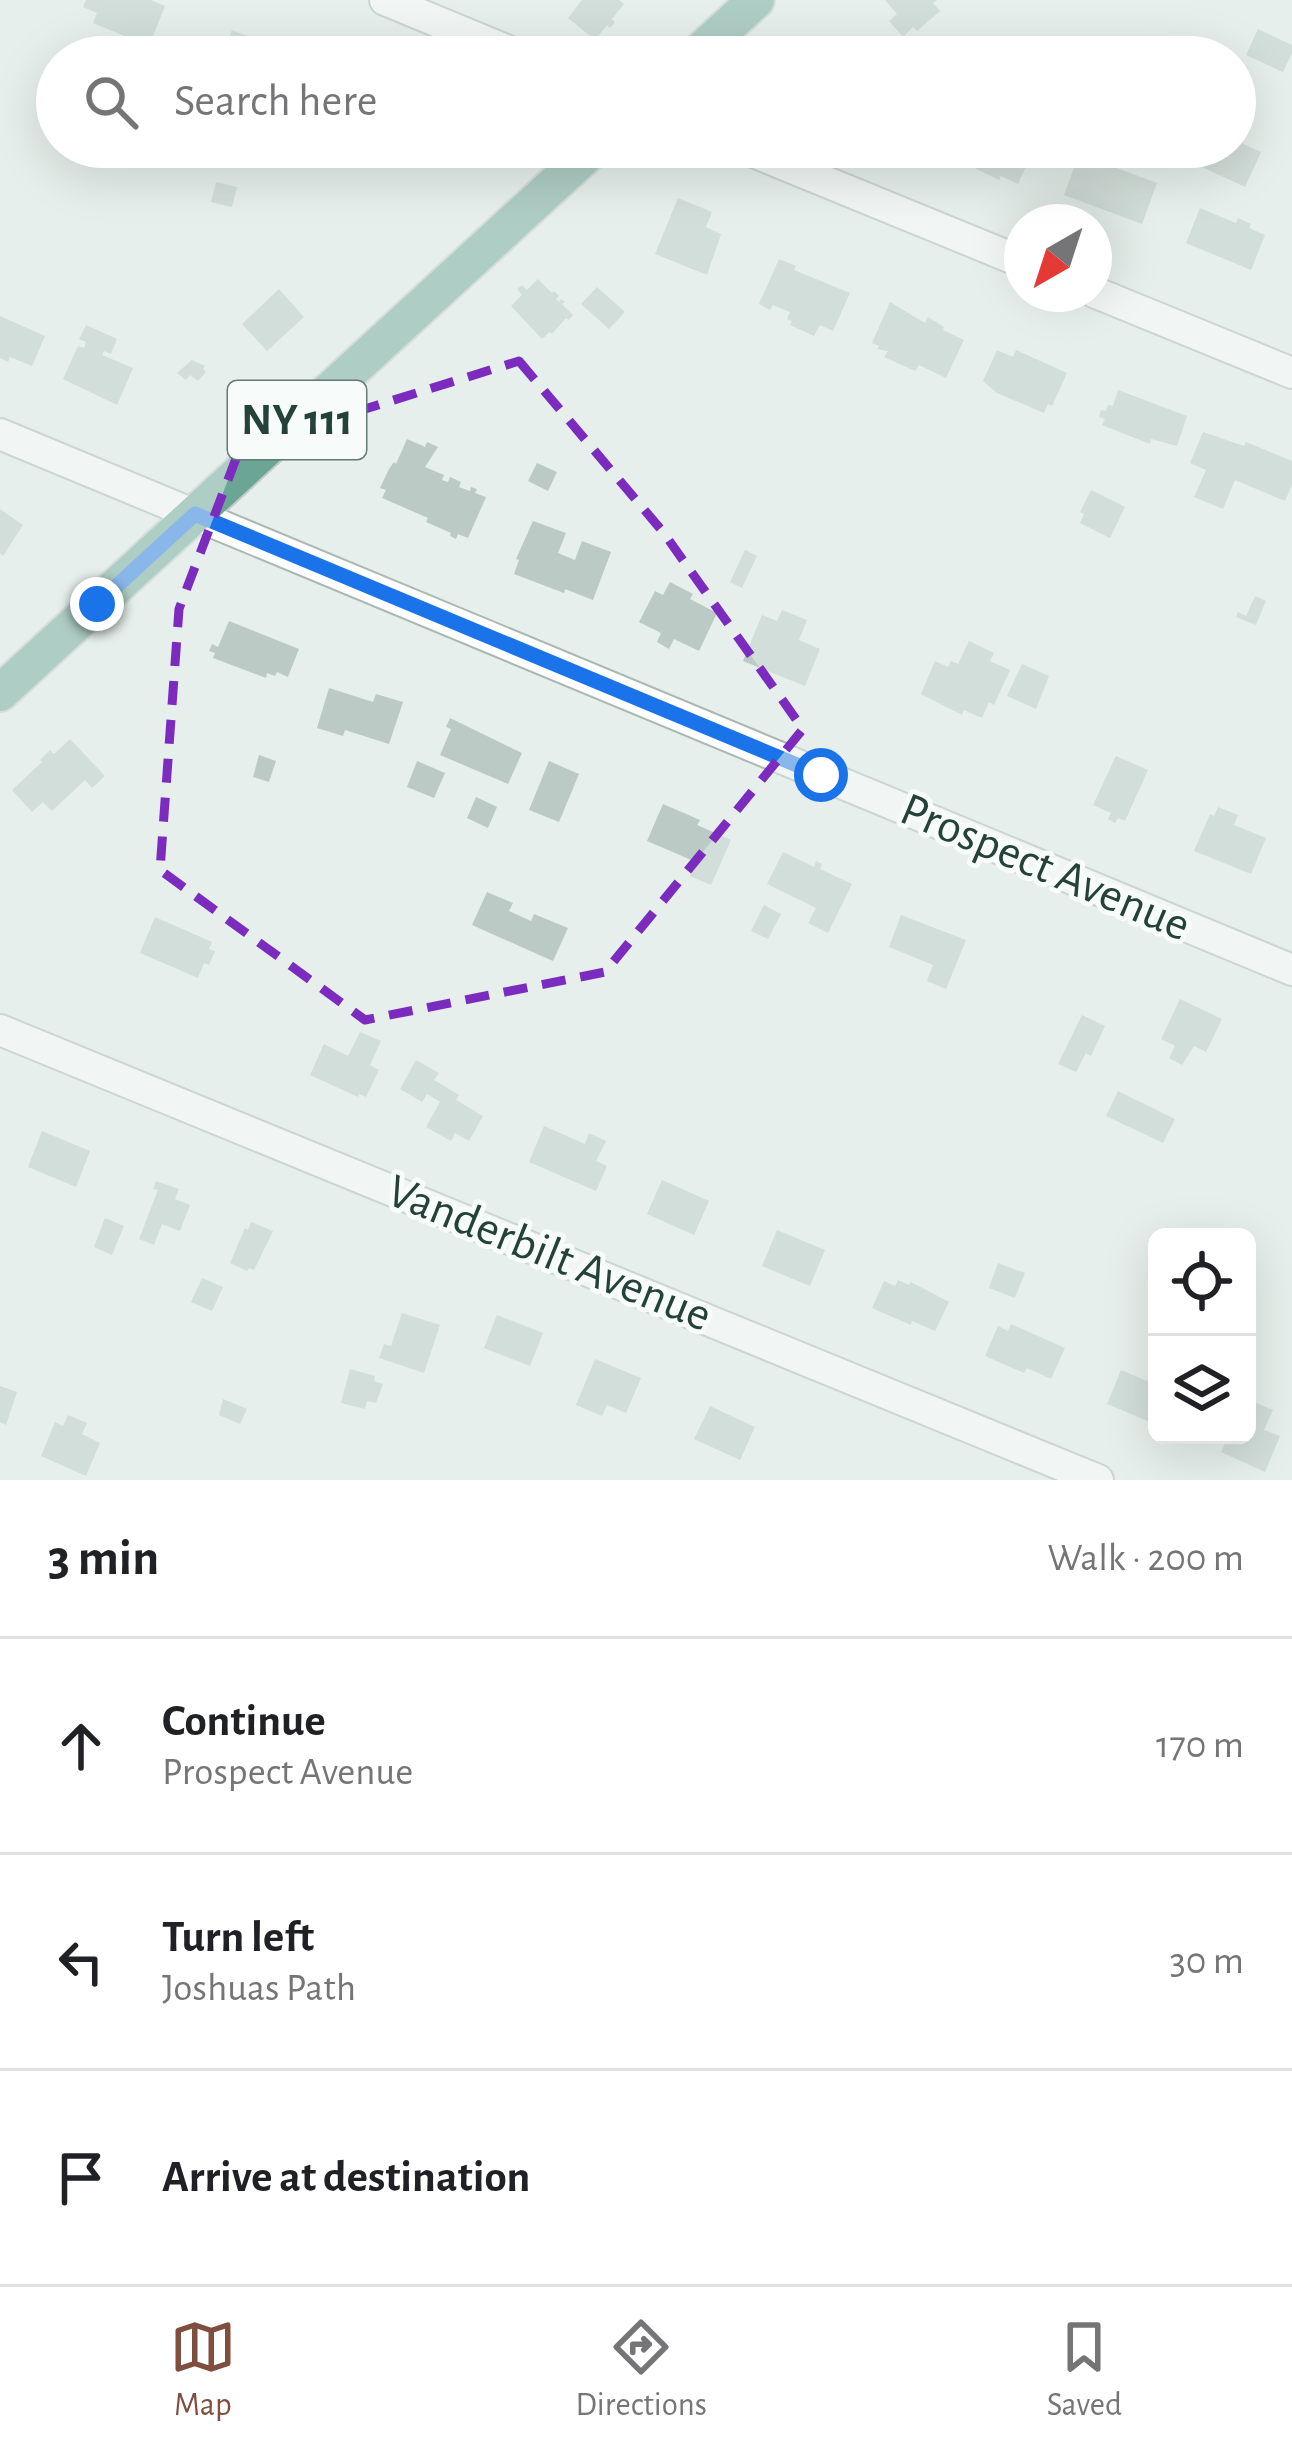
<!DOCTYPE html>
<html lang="en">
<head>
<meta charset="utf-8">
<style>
  body { margin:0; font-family:"Alegreya Sans",sans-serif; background:#f6f6f6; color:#202124 }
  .controls { position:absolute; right:36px; bottom:36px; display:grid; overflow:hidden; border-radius:18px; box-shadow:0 12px 48px #0002 }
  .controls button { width:108px; height:108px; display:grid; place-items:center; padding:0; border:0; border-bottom:3px solid #e0e0e0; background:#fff; color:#202124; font:60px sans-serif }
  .compass { position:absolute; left:1004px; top:204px; width:108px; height:108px; border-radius:50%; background:#fff; box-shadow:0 12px 48px #0002; rotate:219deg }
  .stop { position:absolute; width:36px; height:36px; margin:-27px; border:9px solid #1a73e8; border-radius:50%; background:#fff }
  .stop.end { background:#1a73e8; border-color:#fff; box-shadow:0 3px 12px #0008 }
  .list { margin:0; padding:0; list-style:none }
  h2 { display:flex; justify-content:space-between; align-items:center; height:156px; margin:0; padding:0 48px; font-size:51px }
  h2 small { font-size:39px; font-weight:400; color:#757577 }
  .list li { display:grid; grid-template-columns:78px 1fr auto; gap:36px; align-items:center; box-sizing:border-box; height:216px; padding:0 48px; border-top:3px solid #e0e0e0 }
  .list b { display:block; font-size:45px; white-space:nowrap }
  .list p { margin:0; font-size:39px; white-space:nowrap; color:#757577 }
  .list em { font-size:39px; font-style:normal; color:#757577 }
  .icon { flex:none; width:66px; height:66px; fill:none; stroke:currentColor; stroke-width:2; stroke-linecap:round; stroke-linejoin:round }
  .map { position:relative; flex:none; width:1292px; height:1480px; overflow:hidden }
  .search { position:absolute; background:#fff; box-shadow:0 12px 48px #0002; left:36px; right:36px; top:36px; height:132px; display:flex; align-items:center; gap:30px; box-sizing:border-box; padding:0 42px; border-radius:66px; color:#757577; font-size:45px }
  .sheet { height:804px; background:#fff }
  nav { display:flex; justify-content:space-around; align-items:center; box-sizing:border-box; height:168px; border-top:3px solid #e0e0e0; background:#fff; font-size:33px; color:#757577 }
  nav a { display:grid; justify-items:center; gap:6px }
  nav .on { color:#7f4e3f }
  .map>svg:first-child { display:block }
</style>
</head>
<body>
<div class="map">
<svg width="1292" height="1480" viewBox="0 0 1292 1480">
  <rect width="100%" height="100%" fill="#e6efeb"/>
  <path fill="#bbcac4" d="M 86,0 L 151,0 L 165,6 L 149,46 L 93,23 L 97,13 L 83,7 Z
    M 582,0 L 619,0 L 624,4 L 612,19 L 615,22 L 610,28 L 607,25 L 595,40 L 568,18 Z
    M 885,0 L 937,0 L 933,3 L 940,11 L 917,31 L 913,27 L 903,37 L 889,21 L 897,14 Z
    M 1258,29 L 1292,45 L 1292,53 L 1283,72 L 1246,55 Z
    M 232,30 L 259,41 L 257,44 L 281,52 L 279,57 L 222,57 Z
    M 1235,140 L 1261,152 L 1245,187 L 1191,162 L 1198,147 L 1235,147 Z
    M 986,147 L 1035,147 L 1018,184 L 1001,176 L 999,180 L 976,169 Z
    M 1079,154 L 1157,183 L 1142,224 L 1064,195 Z
    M 216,182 L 237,187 L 232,207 L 211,202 Z
    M 678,198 L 712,212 L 706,227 L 721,234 L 707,275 L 655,254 Z
    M 1200,208 L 1236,223 L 1238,218 L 1251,224 L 1249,228 L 1265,235 L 1251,270 L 1186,243 Z
    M 779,259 L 796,266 L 794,270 L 850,293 L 833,331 L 820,325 L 814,336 L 790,325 L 792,321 L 787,319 L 790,312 L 773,305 L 770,310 L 759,304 Z
    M 538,279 L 552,293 L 554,291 L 559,296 L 556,299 L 559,302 L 561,299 L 565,302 L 562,304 L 573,315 L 569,320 L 566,318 L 552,334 L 550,332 L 542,339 L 511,306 L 522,295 L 517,289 L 522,285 L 527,290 Z
    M 597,287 L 625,312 L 609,329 L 581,304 Z
    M 279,289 L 304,317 L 267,351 L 242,324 Z
    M 890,302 L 925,323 L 928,317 L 944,327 L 943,330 L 964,340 L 946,378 L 919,365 L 915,371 L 884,357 L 888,351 L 877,349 L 879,346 L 872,343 Z
    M 0,316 L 45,336 L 32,366 L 10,357 L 8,362 L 0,358 Z
    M 86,325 L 117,339 L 111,354 L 104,351 L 102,355 L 133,368 L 117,405 L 63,379 L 78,346 L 84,348 L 86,342 L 79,339 Z
    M 997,350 L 1013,357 L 1016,350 L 1067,373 L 1052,406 L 1048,404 L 1044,413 L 997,393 L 983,381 Z
    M 192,360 L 205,366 L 203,369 L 206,372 L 198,381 L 190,375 L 186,380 L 177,373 Z
    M 1118,390 L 1187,416 L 1177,446 L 1151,439 L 1150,444 L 1102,425 L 1105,419 L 1099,417 L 1101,410 L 1106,411 L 1108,405 L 1113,406 Z
    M 1203,432 L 1244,446 L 1246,442 L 1292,461 L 1292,485 L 1285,501 L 1235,480 L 1223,509 L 1194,497 L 1206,470 L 1190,463 Z
    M 407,439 L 425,447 L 427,442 L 438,447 L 425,467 L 444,475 L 442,480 L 448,482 L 450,477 L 461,482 L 459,487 L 470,491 L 471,487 L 477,489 L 475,493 L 486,497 L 468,538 L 458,534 L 456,539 L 450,536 L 451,533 L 426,522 L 428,518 L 382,498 L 386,490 L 380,488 L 389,469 L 394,462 L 396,464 Z
    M 537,463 L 557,472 L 548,491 L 528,481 Z
    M 1091,490 L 1125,507 L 1110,538 L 1080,523 L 1084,514 L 1080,512 Z
    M 0,509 L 23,525 L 3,556 L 0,553 Z
    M 533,521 L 566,533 L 558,553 L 575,560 L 582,541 L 611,552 L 593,600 L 565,589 L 564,593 L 514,574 L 519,560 L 516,559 Z
    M 745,550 L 757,556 L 742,588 L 730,582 Z
    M 670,582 L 693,594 L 690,599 L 717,613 L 699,651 L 674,639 L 669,649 L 657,642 L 661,633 L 639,622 L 655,591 L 663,595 Z
    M 1255,596 L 1266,601 L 1256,625 L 1236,617 L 1238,612 L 1246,616 Z
    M 782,610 L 807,620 L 799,640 L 820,649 L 805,686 L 743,661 L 762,615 L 777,621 Z
    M 229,621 L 299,649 L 288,677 L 277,672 L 275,676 L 267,673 L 266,678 L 213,658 L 215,653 L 209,651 L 212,644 L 218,647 Z
    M 969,641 L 994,653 L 990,661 L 1010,670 L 994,705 L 989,702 L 982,718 L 964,710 L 962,715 L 921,694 L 935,661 L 948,667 L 951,661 L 958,664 Z
    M 1022,664 L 1049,676 L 1036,709 L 1007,696 Z
    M 329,688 L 373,702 L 376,694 L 403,702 L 389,744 L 345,730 L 343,736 L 317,728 Z
    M 450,718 L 522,753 L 508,784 L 440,755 L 451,729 L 446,727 Z
    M 70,739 L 105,776 L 92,788 L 85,780 L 52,811 L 43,802 L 32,812 L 12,790 L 42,762 L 40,760 L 50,750 L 54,754 Z
    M 259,755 L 276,761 L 269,782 L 253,777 Z
    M 1116,756 L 1148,770 L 1125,821 L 1118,818 L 1115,823 L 1108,819 L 1111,813 L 1093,805 Z
    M 417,761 L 445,773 L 434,798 L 407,787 Z
    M 549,761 L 579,774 L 559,822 L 529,810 Z
    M 476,797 L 497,807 L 488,828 L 467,818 Z
    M 663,804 L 700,820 L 697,825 L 731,840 L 711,885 L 690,876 L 696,862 L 647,841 Z
    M 1218,807 L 1238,815 L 1234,825 L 1266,838 L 1251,874 L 1194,851 L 1210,814 L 1214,816 Z
    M 783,852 L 814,867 L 816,861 L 822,864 L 820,869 L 852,884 L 828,933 L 808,923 L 816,908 L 767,884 Z
    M 487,892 L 513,903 L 509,911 L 531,921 L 534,914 L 568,928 L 553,961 L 472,925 Z
    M 764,905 L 781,914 L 768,939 L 751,931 Z
    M 901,915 L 966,940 L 946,989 L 927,981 L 933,965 L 889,947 Z
    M 155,917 L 212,942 L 209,949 L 215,951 L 209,965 L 204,963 L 198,978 L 140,953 Z
    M 1180,999 L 1222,1019 L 1206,1052 L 1194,1046 L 1182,1065 L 1169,1058 L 1175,1046 L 1161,1039 Z
    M 1082,1015 L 1105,1026 L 1091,1056 L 1086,1053 L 1076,1072 L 1058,1064 Z
    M 360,1032 L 381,1041 L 370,1065 L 379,1070 L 366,1097 L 359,1094 L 358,1097 L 310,1075 L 324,1044 L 348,1056 Z
    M 416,1060 L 439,1073 L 434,1080 L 459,1095 L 456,1100 L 483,1116 L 469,1141 L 455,1133 L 451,1141 L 426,1127 L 440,1102 L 427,1094 L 422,1102 L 400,1089 Z
    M 1118,1091 L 1175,1119 L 1163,1143 L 1106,1116 Z
    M 544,1126 L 585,1144 L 589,1133 L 606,1141 L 596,1161 L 607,1166 L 596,1191 L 529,1162 Z
    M 42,1131 L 90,1151 L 76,1187 L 28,1167 Z
    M 662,1180 L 709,1201 L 694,1235 L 647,1214 Z
    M 156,1181 L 179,1189 L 175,1199 L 190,1205 L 180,1231 L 162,1224 L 154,1245 L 139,1239 L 158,1190 L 153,1189 Z
    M 105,1218 L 124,1226 L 112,1255 L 94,1247 Z
    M 251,1222 L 273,1231 L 254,1270 L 249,1268 L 247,1271 L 230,1263 L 245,1228 L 248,1230 Z
    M 777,1230 L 825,1250 L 810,1286 L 762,1266 Z
    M 998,1263 L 1025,1273 L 1015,1298 L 989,1288 Z
    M 202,1278 L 223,1287 L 212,1311 L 191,1302 Z
    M 898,1280 L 909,1285 L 911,1282 L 949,1302 L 935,1331 L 912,1321 L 911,1325 L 872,1308 L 884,1281 L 895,1286 Z
    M 402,1313 L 440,1325 L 424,1373 L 379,1358 L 384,1344 L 391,1346 Z
    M 497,1315 L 543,1333 L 530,1366 L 484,1348 Z
    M 1011,1324 L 1065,1348 L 1051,1379 L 1027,1368 L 1024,1373 L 985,1356 L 998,1326 L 1008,1331 Z
    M 595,1359 L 641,1378 L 626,1413 L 607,1405 L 602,1416 L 576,1405 Z
    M 350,1369 L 375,1376 L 374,1381 L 383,1384 L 376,1403 L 367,1401 L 365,1409 L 341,1403 Z
    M 1121,1370 L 1147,1381 L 1151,1372 L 1157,1375 L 1157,1425 L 1107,1404 Z
    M 0,1386 L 17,1392 L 6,1425 L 0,1422 Z
    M 223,1399 L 247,1409 L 240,1424 L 219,1415 Z
    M 1247,1399 L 1273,1410 L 1264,1430 L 1280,1436 L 1265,1472 L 1221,1452 L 1229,1435 L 1247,1435 Z
    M 710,1406 L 755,1427 L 740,1460 L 694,1439 Z
    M 68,1415 L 87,1423 L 82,1434 L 100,1443 L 86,1476 L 41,1456 L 55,1422 L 63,1426 Z"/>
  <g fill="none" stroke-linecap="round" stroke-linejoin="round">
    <defs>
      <path id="street" d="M 385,0 L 523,57
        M 741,147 L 1022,262
        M 1094,292 L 1292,373
        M 0,434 L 1292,970
        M 0,1030 L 1098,1480"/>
      <path id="primary" d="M 694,57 L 756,0
        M 0,693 L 595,147"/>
    </defs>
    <use href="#street" stroke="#a8b8b2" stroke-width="34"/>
    <use href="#primary" stroke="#c2cac8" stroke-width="40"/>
    <use href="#street" stroke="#fff" stroke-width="30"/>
    <use href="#primary" stroke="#6aa596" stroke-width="36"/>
  </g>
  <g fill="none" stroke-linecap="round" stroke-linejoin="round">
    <path stroke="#1a73e8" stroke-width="15" d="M 97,604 L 195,514 L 821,775"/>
  </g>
  <path d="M0 0H1292V1480H0ZM 519,361 L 663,532 L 803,729 L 605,972 L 365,1020 L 160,870 L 179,609 L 240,448 Z" fill="#e6efeb" fill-opacity=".55" fill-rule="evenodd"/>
  <path fill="none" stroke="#7b2cbf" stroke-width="9" stroke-dasharray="24 15" stroke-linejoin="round" d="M 519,361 L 663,532 L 803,729 L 605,972 L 365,1020 L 160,870 L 179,609 L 240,448 Z"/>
  <g text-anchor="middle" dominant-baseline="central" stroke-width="10" stroke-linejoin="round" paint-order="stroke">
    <rect fill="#f7fbf9" stroke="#637a73" stroke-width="3" x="228" y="381" width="138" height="78" rx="9"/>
    <g font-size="45" font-weight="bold" fill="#24423a">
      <text x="297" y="420">NY 111</text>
    </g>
    <g font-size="48" fill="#24423a" stroke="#f7fbf9">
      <text transform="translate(1045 868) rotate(23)">Prospect Avenue</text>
      <text transform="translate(549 1254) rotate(22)">Vanderbilt Avenue</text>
    </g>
  </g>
</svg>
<div class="controls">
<button><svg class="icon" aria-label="locate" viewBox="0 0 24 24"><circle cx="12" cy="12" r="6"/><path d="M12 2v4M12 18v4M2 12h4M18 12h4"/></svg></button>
<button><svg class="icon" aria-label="layers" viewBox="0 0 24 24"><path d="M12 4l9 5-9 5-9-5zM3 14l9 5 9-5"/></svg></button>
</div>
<svg class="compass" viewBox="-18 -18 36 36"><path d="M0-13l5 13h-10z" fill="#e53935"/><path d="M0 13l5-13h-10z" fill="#757577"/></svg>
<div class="stop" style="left:821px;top:775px"></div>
<div class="stop end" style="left:97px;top:604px"></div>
<div class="search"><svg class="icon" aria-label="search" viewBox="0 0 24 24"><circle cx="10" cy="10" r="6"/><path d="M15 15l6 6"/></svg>Search here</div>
</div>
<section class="sheet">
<h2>3 min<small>Walk · 200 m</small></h2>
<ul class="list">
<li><svg class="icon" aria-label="ahead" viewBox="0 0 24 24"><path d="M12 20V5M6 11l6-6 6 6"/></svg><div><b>Continue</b><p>Prospect Avenue</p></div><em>170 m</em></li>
<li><svg class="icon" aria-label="left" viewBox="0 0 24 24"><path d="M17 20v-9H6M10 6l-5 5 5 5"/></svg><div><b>Turn left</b><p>Joshuas Path</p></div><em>30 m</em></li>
<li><svg class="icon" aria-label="arrive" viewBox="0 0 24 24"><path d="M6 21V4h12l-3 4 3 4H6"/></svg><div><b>Arrive at destination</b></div></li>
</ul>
</section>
<nav>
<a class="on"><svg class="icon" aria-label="map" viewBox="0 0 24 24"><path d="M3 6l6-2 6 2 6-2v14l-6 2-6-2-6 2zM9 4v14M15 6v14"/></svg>Map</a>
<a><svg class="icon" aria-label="directions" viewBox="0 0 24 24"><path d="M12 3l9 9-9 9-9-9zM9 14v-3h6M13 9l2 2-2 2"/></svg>Directions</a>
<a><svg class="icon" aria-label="saved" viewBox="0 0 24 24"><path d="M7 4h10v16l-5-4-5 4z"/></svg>Saved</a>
</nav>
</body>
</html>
